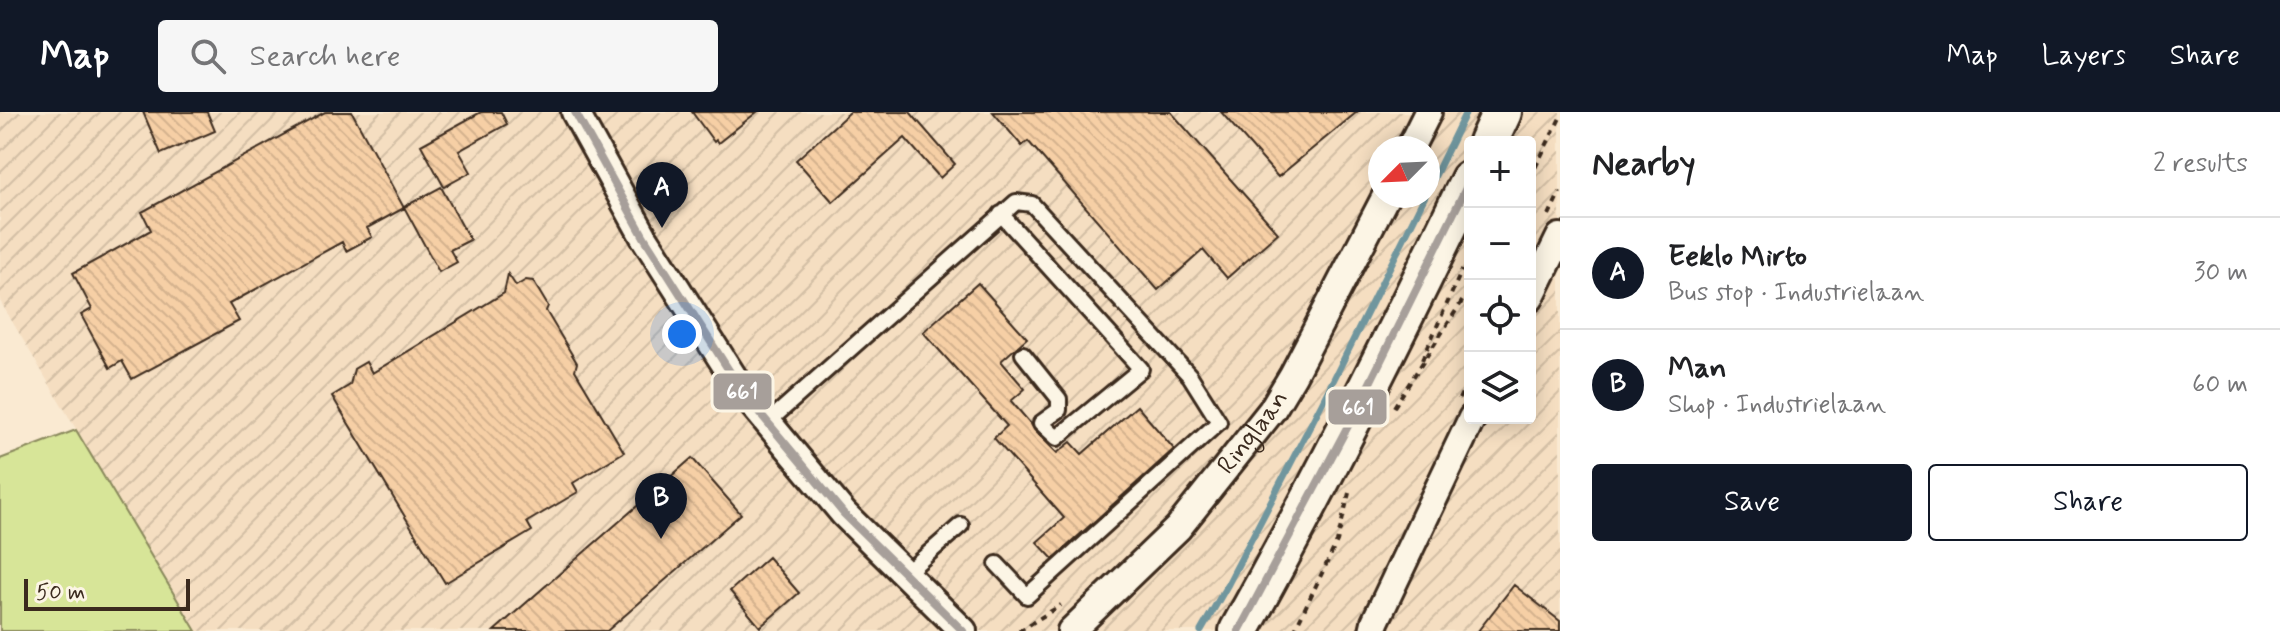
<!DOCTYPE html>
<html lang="en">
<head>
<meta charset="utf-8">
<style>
  body { margin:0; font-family:Mynerve,sans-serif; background:#f6f6f6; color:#202124 }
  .controls { position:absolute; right:24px; top:24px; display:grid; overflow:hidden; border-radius:8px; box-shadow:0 4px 20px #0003 }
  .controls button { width:72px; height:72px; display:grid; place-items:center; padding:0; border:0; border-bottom:2px solid #e0e0e0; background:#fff; color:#202124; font:40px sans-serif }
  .compass { position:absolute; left:1368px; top:24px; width:72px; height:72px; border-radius:50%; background:#fff; box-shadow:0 4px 20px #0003; rotate:246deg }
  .scale { position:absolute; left:24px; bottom:20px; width:166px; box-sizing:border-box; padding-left:8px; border:4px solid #3b2a1e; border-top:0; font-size:22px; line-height:28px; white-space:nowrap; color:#3b2a1e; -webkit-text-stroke:6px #fcf5e5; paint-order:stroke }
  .you { position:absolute; left:682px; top:222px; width:28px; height:28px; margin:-20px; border:6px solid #fff; border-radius:50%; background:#1a73e8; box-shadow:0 0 0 12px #1a73e833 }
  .badge { display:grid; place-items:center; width:52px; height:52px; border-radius:50%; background:#111827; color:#fff; font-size:26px; font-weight:700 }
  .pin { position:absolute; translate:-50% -66px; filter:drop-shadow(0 2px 4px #0008) }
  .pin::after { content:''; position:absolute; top:42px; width:28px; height:24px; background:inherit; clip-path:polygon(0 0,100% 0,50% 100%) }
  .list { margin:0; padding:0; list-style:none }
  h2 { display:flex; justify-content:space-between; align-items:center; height:104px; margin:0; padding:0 32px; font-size:34px }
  h2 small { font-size:26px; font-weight:400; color:#757577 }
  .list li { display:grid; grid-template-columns:52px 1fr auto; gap:24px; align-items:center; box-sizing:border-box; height:112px; padding:0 32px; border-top:2px solid #e0e0e0 }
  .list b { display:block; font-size:30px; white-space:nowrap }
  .list p { margin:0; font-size:26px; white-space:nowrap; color:#757577 }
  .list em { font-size:26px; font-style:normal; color:#757577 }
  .actions { display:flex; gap:16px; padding:24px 32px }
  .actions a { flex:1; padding:18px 0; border:2px solid #111827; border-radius:8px; text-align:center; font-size:28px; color:#111827 }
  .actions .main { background:#111827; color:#fff }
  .icon { flex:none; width:44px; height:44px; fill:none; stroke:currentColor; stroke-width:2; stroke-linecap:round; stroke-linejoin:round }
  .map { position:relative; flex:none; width:1560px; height:519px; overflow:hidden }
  header { display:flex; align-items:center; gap:48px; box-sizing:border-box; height:112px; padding:0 40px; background:#111827; color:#fff }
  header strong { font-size:38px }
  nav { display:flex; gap:44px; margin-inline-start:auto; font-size:28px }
  .search { width:560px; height:72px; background:#f6f6f6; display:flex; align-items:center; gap:20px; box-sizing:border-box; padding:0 28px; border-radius:8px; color:#757577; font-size:30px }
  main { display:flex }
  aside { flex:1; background:#fff }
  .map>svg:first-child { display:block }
</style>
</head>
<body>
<header>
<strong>Map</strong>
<div class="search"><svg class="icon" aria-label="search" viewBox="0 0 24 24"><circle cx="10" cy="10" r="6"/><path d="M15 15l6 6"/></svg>Search here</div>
<nav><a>Map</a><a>Layers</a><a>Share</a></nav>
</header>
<main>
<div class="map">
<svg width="1560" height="519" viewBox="0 0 1560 519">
  <defs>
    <pattern id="industrial-furrows" width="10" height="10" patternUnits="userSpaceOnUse" patternTransform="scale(2)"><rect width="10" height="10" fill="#f5dec1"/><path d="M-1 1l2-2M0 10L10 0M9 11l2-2" fill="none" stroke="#d3bfa5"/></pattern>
    <pattern id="building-back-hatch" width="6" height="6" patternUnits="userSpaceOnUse" patternTransform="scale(2)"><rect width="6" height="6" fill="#f6cfa5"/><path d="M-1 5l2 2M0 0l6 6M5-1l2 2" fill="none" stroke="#d4b28e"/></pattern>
  </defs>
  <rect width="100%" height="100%" fill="#faead2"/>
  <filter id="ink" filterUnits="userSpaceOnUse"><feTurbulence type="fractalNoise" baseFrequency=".0125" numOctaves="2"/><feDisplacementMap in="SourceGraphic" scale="16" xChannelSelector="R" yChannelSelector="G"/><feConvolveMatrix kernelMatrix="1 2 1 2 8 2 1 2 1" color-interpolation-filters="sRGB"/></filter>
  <g filter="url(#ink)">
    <path fill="url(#industrial-furrows)" fill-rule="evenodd" d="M 0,0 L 1560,0 L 1560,519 L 196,519 L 0,189 ZM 1470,30 L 1530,30 L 1530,306 L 1470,306 ZM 1380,36 L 1428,36 L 1428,84 L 1380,84 Z"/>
    <path fill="#d7e598" stroke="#89885b" stroke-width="2" d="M 76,318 L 196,519 L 0,519 L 0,347 Z"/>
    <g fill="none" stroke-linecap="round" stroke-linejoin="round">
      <path stroke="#70969e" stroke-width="7" d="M 1428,78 L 1466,0
        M 1201,519 L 1228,472 L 1322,291 L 1425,84"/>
    </g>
    <path fill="url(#building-back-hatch)" stroke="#3b2a1e" stroke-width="2" d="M 143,0 L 207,0 L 215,19 L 161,42 Z
      M 325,0 L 352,0 L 404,96 L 367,116 L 372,125 L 346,139 L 342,130 L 229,192 L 239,209 L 132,267 L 122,249 L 110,256 L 81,203 L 92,197 L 73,161 L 151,118 L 142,100 Z
      M 481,0 L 501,0 L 507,12 L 459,39 L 471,60 L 444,75 L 421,33 Z
      M 692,0 L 757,0 L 718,31 L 716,28 L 714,30 Z
      M 850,0 L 910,0 L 955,52 L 940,66 L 905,26 L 833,90 L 796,48 Z
      M 993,0 L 1171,0 L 1278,121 L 1227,166 L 1203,138 L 1158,178 L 1028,29 L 1022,34 Z
      M 1221,0 L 1357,0 L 1278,65 Z
      M 441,75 L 470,128 L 450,138 L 457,150 L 439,160 L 404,95 Z
      M 508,162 L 516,174 L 526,168 L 533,169 L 548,194 L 546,199 L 577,251 L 575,258 L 624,340 L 573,371 L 578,380 L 527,410 L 532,419 L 445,471 L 332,284 L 350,273 L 354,257 L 366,250 L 372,261 L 504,181 Z
      M 978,171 L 1027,226 L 1001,249 L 1025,277 L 1011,289 L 1031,312 L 1034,318 L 1057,341 L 1071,330 L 1082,342 L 1137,294 L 1174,337 L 1053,447 L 1037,430 L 1064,406 L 994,326 L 1007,314 L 923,220 Z
      M 692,346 L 741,402 L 607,519 L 494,519 Z
      M 768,445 L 799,481 L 760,515 L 730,479 Z
      M 1514,473 L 1560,509 L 1560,519 L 1478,519 Z"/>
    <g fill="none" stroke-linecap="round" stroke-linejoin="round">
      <defs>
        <path id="lane" d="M 1001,102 L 1141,257 L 1057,326 L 1041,311 L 1059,298 L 1059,287 L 1023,242
          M 768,310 L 1016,90 L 1032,92 L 1190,264 L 1219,310 L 1027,484 L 997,452
          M 905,462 L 961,413"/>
        <g id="street">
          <path d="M 575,0 L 644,125 L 744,282 L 844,402 L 963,519"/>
          <path d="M 1410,36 L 1428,0"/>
          <path d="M 1530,186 L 1560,125"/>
          <path id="s1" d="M 1071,519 L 1178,416 L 1272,298 L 1293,263 L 1386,84"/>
          <path d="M 1373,519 L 1375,510 L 1472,306"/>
        </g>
        <path id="secondary" d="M 1488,30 L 1502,0
          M 1239,519 C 1322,371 1397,220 1470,68"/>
      </defs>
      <use href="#lane" stroke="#3b2a1e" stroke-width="20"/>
      <use href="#street" stroke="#3b2a1e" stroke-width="32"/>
      <use href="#secondary" stroke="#3b2a1e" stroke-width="44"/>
      <path stroke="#3b2a1e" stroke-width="4" stroke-dasharray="6 6" stroke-linecap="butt" d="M 1530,66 L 1560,6
        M 1549,103 L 1560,80
        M 1422,248 L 1462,158
        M 1459,287 L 1470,264
        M 1394,295 L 1470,177
        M 1019,519 L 1061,493
        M 1294,519 L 1337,430 L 1349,381"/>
      <use href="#lane" stroke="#fcf5e5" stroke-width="14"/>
      <use href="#street" stroke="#fcf5e5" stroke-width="26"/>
      <use href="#secondary" stroke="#fcf5e5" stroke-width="38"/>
      <defs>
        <path id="bus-1" d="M 575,0 L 644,125 L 744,282 L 844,402 L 963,519
          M 1239,519 L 1358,295 L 1470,68"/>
      </defs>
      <use href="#bus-1" stroke="#fcf5e5" stroke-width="14"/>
      <use href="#bus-1" stroke="#a79f9a" stroke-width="8"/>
    </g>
  </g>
  <g text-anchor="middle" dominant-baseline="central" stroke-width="6" stroke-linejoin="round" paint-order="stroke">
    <g font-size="26" fill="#3b2a1e" stroke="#fcf5e5">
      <text stroke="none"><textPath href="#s1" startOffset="270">Ringlaan</textPath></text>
    </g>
  </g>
  <g stroke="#fcf5e5" stroke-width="3">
    <rect x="712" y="260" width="61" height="39" rx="8" fill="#a79f9a"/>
    <rect x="1327" y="276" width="61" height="38" rx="8" fill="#a79f9a"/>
  </g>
  <g font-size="22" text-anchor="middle" font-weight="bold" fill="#fff">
    <text x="742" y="287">661</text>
    <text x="1358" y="303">661</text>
  </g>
</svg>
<div class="controls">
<button>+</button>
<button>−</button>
<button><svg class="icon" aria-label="locate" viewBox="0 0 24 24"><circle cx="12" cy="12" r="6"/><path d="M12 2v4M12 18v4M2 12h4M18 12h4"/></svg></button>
<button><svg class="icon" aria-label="layers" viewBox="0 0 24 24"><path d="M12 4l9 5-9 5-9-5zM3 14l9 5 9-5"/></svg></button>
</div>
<svg class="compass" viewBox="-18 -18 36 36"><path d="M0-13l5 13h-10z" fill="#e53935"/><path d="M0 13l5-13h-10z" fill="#757577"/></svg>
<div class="scale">50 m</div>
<div class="you"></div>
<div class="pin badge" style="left:662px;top:116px">A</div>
<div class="pin badge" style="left:661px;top:427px">B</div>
</div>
<aside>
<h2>Nearby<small>2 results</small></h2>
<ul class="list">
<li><span class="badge">A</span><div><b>Eeklo Mirto</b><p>Bus stop · Industrielaan</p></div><em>30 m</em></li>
<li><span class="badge">B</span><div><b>Man</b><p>Shop · Industrielaan</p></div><em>60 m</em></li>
</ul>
<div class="actions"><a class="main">Save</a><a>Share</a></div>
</aside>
</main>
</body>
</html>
